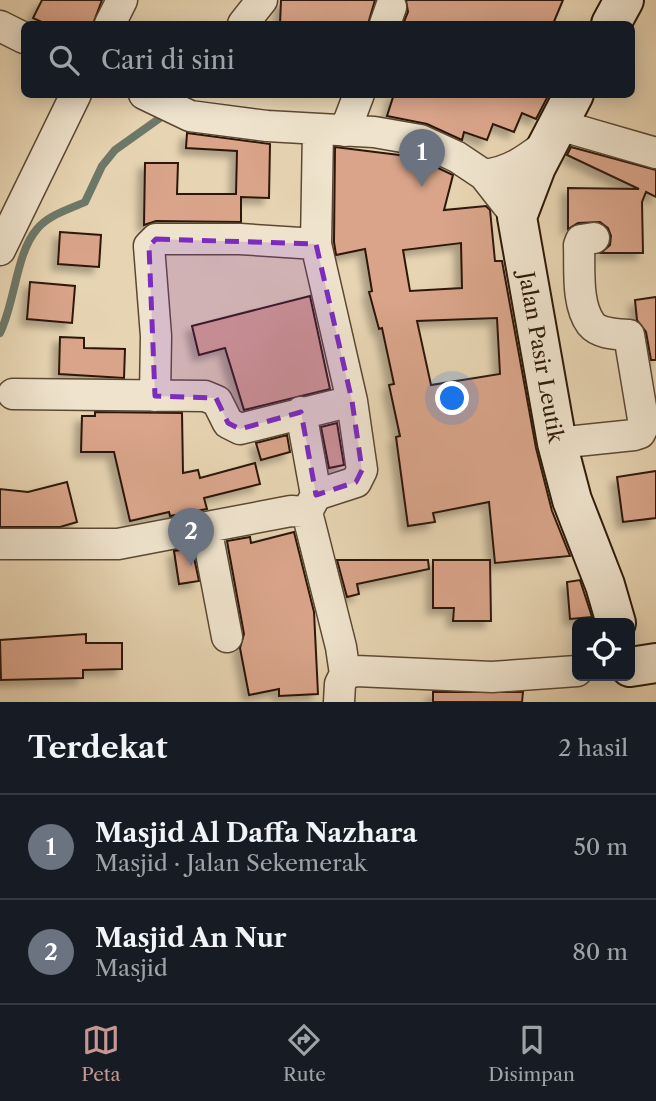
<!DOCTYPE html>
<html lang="id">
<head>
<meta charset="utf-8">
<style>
  body { margin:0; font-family:"Libre Caslon Text",serif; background:#20242c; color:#f1f3f6 }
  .controls { position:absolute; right:21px; bottom:21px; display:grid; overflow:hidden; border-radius:10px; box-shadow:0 4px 18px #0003 }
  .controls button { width:63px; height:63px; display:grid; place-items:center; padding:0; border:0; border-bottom:2px solid #363941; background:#171b24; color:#f1f3f6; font:35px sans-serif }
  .you { position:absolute; left:453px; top:399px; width:24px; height:24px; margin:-18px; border:5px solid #fff; border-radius:50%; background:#1a73e8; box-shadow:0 0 0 10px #1a73e833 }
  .badge { display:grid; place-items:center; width:46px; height:46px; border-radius:50%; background:#c59692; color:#fff; font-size:23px; font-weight:700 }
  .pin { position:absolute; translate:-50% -58px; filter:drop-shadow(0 2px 4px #0008) }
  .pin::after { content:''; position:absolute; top:37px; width:24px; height:21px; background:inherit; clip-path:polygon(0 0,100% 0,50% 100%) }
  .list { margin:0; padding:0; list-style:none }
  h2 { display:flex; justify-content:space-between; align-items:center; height:91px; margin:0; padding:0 28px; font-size:30px }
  h2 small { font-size:23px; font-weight:400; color:#9ea1a6 }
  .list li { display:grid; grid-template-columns:46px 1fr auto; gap:21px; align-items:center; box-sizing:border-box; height:105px; padding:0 28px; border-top:2px solid #363941 }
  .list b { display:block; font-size:26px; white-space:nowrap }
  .list p { margin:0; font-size:23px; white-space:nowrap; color:#9ea1a6 }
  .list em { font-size:23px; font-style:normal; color:#9ea1a6 }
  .icon { flex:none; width:38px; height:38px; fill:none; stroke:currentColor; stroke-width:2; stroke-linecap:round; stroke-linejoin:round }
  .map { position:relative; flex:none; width:656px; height:702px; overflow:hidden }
  .search { position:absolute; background:#171b24; box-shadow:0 4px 18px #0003; left:21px; right:21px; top:21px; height:77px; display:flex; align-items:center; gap:18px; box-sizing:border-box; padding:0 24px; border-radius:10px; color:#9ea1a6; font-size:26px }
  .sheet { height:301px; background:#171b24 }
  nav { display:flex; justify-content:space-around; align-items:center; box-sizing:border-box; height:98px; border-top:2px solid #363941; background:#171b24; font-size:19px; color:#9ea1a6 }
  nav a { display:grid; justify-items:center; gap:4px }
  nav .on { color:#c59692 }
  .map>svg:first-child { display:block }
</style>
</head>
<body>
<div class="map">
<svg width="656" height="702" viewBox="0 0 656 702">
  <defs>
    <filter id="shadow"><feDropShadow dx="-6" dy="6" stdDeviation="3.5" flood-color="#0004"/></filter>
  </defs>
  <rect width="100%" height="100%" fill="#e7d4b2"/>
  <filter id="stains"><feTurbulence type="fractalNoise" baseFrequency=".00286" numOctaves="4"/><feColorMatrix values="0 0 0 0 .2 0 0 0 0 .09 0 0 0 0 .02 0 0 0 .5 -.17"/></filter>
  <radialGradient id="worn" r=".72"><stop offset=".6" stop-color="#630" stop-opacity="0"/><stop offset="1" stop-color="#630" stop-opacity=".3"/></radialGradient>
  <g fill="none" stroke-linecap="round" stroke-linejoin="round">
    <path stroke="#6d7869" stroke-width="8" d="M 0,333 C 15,303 16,253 37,229 C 48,215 70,209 85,202 L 102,166 L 115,150 L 167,113"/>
  </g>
  <path fill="#d9a48a" stroke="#2e1908" stroke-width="2" fill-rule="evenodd" filter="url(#shadow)" d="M 42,0 L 102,0 L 93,24 L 46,24 L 33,18 Z
    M 281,0 L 375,0 L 368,24 L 280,24 Z
    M 406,0 L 563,0 L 553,24 L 403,24 L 408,12 Z
    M 394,94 L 549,94 L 536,119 L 522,113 L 514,132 L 493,124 L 487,140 L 464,132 L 462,140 L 427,124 L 387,116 Z
    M 187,133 L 270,144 L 269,198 L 241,197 L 241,222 L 156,221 L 144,225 L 145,163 L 178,163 L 177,194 L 236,194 L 237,151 L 186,148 Z
    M 335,147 L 415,157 L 453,175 L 444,210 L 486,206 L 490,210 L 495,261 L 502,261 L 536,448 L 552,511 L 570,556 L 495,563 L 489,502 L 433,513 L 435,522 L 408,526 L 396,437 L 400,436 L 389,385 L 394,384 L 382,328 L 379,329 L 369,292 L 372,291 L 365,249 L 336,255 L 334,242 ZM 461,243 L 462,288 L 410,291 L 403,250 ZM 497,318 L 500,374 L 431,385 L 417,321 Z
    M 571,147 L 656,170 L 656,197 L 646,192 L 642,202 L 643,253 L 601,253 L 610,245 L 611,236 L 608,228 L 600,222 L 578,223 L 568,229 L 568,188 L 639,189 L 567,155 Z
    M 60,232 L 101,235 L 99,267 L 58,264 Z
    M 30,282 L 75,286 L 72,323 L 27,319 Z
    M 310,296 L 330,389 L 244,410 L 225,348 L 199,355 L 192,326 Z
    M 656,297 L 656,360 L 651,360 L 646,332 L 637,320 L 635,300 Z
    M 60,337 L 84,338 L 84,348 L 125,349 L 124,378 L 59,374 Z
    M 95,412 L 182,413 L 183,473 L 198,470 L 200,478 L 255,463 L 260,484 L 204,498 L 207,509 L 170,516 L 169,512 L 130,521 L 114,452 L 81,452 L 82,416 L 95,416 Z
    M 337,423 L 344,465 L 329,468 L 321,427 Z
    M 287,435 L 290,452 L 261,460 L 256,443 Z
    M 656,471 L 656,518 L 623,522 L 617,477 Z
    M 67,482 L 77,522 L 60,527 L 0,527 L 0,489 L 28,492 Z
    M 294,532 L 314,612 L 318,694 L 279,696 L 279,689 L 249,695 L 240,648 L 244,634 L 227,541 L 250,537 L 251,543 Z
    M 192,548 L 199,581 L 179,584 L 174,551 Z
    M 337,560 L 428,560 L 429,569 L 357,584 L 359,594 L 347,597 Z
    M 433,560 L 490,560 L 491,621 L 453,621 L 454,608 L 433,608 Z
    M 580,580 L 592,617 L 570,619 L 567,582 Z
    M 86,634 L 86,643 L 122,643 L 122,669 L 83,670 L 83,678 L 1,680 L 0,640 Z
    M 433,692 L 523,692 L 522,702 L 433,702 Z"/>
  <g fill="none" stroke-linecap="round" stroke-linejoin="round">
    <defs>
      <path id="street" d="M 110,24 L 122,0
        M 243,24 L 262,0
        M 385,24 L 391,7
        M 0,26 L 24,38
        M 144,94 L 190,116 L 267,126 L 374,132 L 420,140 L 457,157 L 484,175 L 517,217
        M 559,125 L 656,153
        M 345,131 L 359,94
        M 484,175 C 510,172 526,160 547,144
        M 0,250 L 76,94
        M 13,394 L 205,396 L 217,401 L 228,423 L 240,429 L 352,401
        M 155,396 L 156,336 L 149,246 L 156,239 L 240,239 L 316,244
        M 301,412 L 316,495 L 307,512 L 341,647 L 345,674
        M 557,443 L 634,435 L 640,433 L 644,425 L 629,335 C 617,334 599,334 591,324 C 576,304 580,268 579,245 L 581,240 L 594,238
        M 316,495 L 356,482 L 362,470 L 352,401 L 316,244 L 318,130
        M 206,527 L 227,637
        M 0,544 L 118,544 L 291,511 L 307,512
        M 339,702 L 340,684 L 345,674 L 356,671 L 492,677 L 577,671"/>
      <g id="secondary">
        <path d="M 611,24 L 624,0"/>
        <path id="s1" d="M 574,94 L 536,167 L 517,217 L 557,443 L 572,500 L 605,585 L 616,623"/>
        <path d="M 630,667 L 656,663"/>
      </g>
    </defs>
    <use href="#street" stroke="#5c4832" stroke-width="33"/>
    <use href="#secondary" stroke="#2e1908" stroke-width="42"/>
    <use href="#street" stroke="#efe3cd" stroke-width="30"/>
    <use href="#secondary" stroke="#efe3cd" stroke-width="38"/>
  </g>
  <path fill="#7b2cbf" fill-opacity="0.2" stroke="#7b2cbf" stroke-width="5" stroke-dasharray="14 9" stroke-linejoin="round" d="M 156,239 L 316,244 L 352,401 L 362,470 L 356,482 L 316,495 L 301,412 L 240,429 L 228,423 L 216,398 L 155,396 L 149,246 Z"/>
  <g text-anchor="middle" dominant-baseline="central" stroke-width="5" stroke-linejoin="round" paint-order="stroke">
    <g font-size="21" fill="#2e1908" stroke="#efe3cd">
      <text stroke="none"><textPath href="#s1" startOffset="278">Jalan Pasir Leutik</textPath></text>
    </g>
  </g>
  <rect width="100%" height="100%" filter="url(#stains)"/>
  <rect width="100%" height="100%" fill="url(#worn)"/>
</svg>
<div class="controls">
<button><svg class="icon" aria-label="locate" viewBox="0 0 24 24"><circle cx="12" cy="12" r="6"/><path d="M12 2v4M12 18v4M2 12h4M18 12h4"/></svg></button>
</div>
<div class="you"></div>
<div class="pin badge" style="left:422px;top:187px;background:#6b7280">1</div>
<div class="pin badge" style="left:191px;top:566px;background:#6b7280">2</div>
<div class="search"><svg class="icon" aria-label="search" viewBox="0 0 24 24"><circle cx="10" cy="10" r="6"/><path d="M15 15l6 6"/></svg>Cari di sini</div>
</div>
<section class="sheet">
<h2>Terdekat<small>2 hasil</small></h2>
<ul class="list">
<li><span class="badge" style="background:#6b7280">1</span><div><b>Masjid Al Daffa Nazhara</b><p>Masjid · Jalan Sekemerak</p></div><em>50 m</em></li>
<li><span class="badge" style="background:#6b7280">2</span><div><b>Masjid An Nur</b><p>Masjid</p></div><em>80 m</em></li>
</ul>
</section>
<nav>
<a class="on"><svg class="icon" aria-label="map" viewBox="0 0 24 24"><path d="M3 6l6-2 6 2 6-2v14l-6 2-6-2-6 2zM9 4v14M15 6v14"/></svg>Peta</a>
<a><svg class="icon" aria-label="directions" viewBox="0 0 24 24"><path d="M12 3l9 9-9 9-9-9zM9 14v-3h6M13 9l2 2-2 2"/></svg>Rute</a>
<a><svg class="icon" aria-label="saved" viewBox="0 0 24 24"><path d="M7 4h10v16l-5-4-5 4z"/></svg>Disimpan</a>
</nav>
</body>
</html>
